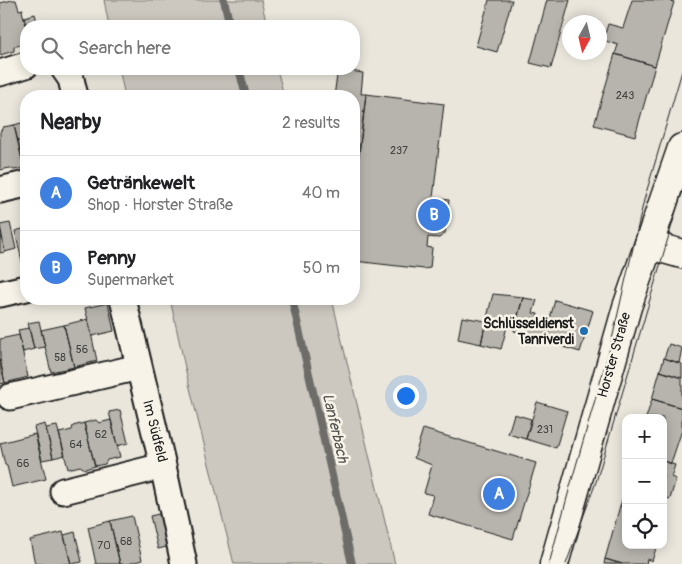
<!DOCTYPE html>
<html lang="en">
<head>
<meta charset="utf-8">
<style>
  body { margin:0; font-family:Pangolin,sans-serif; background:#f6f6f6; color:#202124 }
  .controls { position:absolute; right:15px; bottom:15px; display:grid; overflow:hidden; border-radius:10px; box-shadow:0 2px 12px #0003 }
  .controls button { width:45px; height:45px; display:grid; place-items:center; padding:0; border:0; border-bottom:1px solid #e0e0e0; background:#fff; color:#202124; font:25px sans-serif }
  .compass { position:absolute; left:562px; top:15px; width:45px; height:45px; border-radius:50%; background:#fff; box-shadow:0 2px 12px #0003; rotate:188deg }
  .you { position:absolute; left:405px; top:395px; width:18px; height:18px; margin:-12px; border:4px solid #fff; border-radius:50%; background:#1a73e8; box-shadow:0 0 0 8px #1a73e833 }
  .badge { display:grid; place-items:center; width:32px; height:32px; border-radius:50%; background:#1f6fb2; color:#fff; font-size:16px; font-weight:700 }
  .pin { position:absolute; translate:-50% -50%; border:2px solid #fff; box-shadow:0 1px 5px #0006 }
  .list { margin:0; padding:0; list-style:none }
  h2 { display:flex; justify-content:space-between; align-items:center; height:65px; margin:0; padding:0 20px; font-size:21px }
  h2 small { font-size:16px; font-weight:400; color:#757577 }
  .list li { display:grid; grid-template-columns:32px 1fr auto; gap:15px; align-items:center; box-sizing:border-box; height:75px; padding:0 20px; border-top:1px solid #e0e0e0 }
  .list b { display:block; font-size:19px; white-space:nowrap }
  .list p { margin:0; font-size:16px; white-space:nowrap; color:#757577 }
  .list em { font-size:16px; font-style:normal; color:#757577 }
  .icon { flex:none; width:28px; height:28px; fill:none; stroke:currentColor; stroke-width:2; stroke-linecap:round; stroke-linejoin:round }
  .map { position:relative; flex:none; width:682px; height:564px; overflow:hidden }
  .search { position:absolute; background:#fff; box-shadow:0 2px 12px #0003; left:20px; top:20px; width:340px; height:55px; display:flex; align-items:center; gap:12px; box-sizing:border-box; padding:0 18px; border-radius:20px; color:#757577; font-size:19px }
  .panel { position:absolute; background:#fff; box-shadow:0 2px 12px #0003; left:20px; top:90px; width:340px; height:215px; border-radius:20px }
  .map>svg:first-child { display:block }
</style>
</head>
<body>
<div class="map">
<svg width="682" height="564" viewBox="0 0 682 564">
  <rect width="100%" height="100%" fill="#eae6dc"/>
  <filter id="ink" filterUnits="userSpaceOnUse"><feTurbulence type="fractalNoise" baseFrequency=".02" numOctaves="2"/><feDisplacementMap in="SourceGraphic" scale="10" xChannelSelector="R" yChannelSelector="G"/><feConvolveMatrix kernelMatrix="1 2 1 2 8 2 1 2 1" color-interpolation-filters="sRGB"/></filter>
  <g filter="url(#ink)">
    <path fill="#ccc8c0" stroke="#74726e" d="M 104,0 L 261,0 L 267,26 L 109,26 Z
      M 119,69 L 277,69 L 284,96 L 125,96 Z
      M 170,299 L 332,299 L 395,564 L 234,564 L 186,372 Z"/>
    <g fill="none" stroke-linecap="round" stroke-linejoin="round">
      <path stroke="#6d6c68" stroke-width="8" d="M 224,0 L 230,26
        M 239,69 L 246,96
        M 292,299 L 352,564"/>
    </g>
    <path fill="#b6b4ac" stroke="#1c1c1c" d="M 12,0 L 16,0 L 19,10 L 23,9 L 22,11 L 26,26 L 25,32 L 26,43 L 14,47 L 14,51 L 0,55 L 0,3 Z
      M 489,0 L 512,0 L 497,52 L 476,46 Z
      M 547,0 L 570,0 L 551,68 L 530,63 Z
      M 632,0 L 668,0 L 674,2 L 655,66 L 615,54 L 618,45 L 603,40 L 608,24 L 623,28 Z
      M 35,14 L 38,26 L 26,26 L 24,17 Z
      M 615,54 L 655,66 L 635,136 L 594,125 Z
      M 338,69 L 363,73 L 361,94 L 366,94 L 354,196 L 354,96 L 334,96 Z
      M 366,94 L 444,104 L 433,198 L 449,200 L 445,233 L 439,238 L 428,237 L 427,247 L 432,248 L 430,268 L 424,269 L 354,261 L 354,196 Z
      M 25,122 L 26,168 L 24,168 L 14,125 Z
      M 14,125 L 24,168 L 14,170 L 10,168 L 0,170 L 0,132 L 3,127 Z
      M 10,223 L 16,249 L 5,252 L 0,225 Z
      M 26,228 L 26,273 L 25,274 L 15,231 Z
      M 0,231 L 5,252 L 0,253 Z
      M 493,294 L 523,297 L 514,329 L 486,321 Z
      M 523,298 L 537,300 L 533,313 L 538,314 L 537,318 L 549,321 L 543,340 L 514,331 Z
      M 555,300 L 593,311 L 580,352 L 544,341 Z
      M 108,303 L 114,331 L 92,336 L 85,308 Z
      M 462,317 L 486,321 L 481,344 L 458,339 Z
      M 88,319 L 97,361 L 74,367 L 64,325 Z
      M 39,321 L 45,347 L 34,349 L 28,323 Z
      M 486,321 L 507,327 L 501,349 L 481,344 Z
      M 64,325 L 74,367 L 51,372 L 41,330 Z
      M 29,328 L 34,349 L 23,352 L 18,330 Z
      M 19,335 L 28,377 L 5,383 L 0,360 L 0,339 Z
      M 669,344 L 682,348 L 679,363 L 664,358 Z
      M 664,358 L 682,364 L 682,378 L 660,371 Z
      M 0,360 L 5,383 L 0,384 Z
      M 660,371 L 682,378 L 682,408 L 652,399 Z
      M 652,399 L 682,408 L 682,430 L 671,463 L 663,461 L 663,418 L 646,418 Z
      M 537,402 L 567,411 L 556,448 L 526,439 Z
      M 120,410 L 128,443 L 117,446 L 109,412 Z
      M 514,414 L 531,419 L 526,439 L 508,434 Z
      M 96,420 L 99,423 L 111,420 L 120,457 L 107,460 L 105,464 L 95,466 L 84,423 Z
      M 84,423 L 95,466 L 85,469 L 80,466 L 68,469 L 59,433 L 72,430 L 73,426 Z
      M 45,424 L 53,458 L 42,460 L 34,427 Z
      M 57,426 L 65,455 L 53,458 L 46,428 Z
      M 423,429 L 536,463 L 513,539 L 428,514 L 433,495 L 424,493 L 432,465 L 414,458 Z
      M 35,434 L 46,479 L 12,487 L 7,466 L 5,465 L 0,443 Z
      M 663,461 L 675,465 L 671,477 L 676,479 L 670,499 L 665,497 L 663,504 Z
      M 626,488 L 626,508 L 620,506 Z
      M 620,506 L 626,508 L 626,545 L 657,545 L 652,561 L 647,559 L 646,564 L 622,564 L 605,559 Z
      M 163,513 L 171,546 L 158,549 L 150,516 Z
      M 132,516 L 142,560 L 128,564 L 120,564 L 110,521 Z
      M 110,521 L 120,564 L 96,564 L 88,527 Z
      M 63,532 L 71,564 L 35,564 L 30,540 Z
      M 75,532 L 82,562 L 71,564 L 64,535 Z
      M 605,559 L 622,564 L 604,564 Z"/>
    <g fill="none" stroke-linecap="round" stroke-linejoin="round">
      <defs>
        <path id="street" d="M 64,69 L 71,79 L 75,96
          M 0,73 L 26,65
          M 0,190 L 26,184
          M 0,294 L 26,288
          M 123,299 L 163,466 L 184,564
          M 10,397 L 139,367
          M 63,491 L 163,466"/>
        <path id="secondary" d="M 650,245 L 682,254
          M 554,564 L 627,307 L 682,148"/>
      </defs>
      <use href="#street" stroke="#1c1c1c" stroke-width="29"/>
      <use href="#secondary" stroke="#1c1c1c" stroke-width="31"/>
      <use href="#street" stroke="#f7f3e8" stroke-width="25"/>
      <use href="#secondary" stroke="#f7f3e8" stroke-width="28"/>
      <path stroke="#1c1c1c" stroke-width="1" d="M 549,564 L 571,483 L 610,348 L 644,200 L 682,71
        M 566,564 L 596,482 L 682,191"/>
    </g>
  </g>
  <circle fill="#1f6fb2" stroke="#f7f3e8" stroke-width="2" cx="584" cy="331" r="5"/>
  <g text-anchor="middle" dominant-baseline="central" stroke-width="5" stroke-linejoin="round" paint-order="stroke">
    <g font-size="11" fill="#424240">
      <text x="625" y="95">243</text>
      <text x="399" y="150">237</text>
      <text x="82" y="349">56</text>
      <text x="60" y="357">58</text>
      <text x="545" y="429">231</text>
      <text x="101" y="434">62</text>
      <text x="76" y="444">64</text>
      <text x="23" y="463">66</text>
      <text x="126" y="541">68</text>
      <text x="104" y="545">70</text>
    </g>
    <g font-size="14" font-weight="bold" fill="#1c1c1c" stroke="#f7f3e8" text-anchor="end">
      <text x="574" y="323">Schlüsseldienst<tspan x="574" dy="16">Tanriverdi</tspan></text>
    </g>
    <g font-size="14" fill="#1c1c1c" stroke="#f7f3e8">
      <text transform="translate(614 355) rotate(-74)">Horster Straße</text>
      <text transform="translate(155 431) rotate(76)">Im Südfeld</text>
    </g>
    <g font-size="15" font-style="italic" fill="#52514e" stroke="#f7f3e8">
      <text transform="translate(335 428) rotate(77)">Lanferbach</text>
    </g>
  </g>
</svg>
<div class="controls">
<button>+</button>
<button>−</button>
<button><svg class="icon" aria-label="locate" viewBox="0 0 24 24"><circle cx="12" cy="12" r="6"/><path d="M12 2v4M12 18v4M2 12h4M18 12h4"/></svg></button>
</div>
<svg class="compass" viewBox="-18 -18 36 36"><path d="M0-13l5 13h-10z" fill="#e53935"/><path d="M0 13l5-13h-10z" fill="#757577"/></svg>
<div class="you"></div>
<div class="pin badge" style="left:499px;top:494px;background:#3f7fe0">A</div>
<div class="pin badge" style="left:434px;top:215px;background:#3f7fe0">B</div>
<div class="search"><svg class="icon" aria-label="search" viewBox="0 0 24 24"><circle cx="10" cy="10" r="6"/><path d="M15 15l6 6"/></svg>Search here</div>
<section class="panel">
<h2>Nearby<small>2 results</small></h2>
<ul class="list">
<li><span class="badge" style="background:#3f7fe0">A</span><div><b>Getränkewelt</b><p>Shop · Horster Straße</p></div><em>40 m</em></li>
<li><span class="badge" style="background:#3f7fe0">B</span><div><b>Penny</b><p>Supermarket</p></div><em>50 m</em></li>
</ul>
</section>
</div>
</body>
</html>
